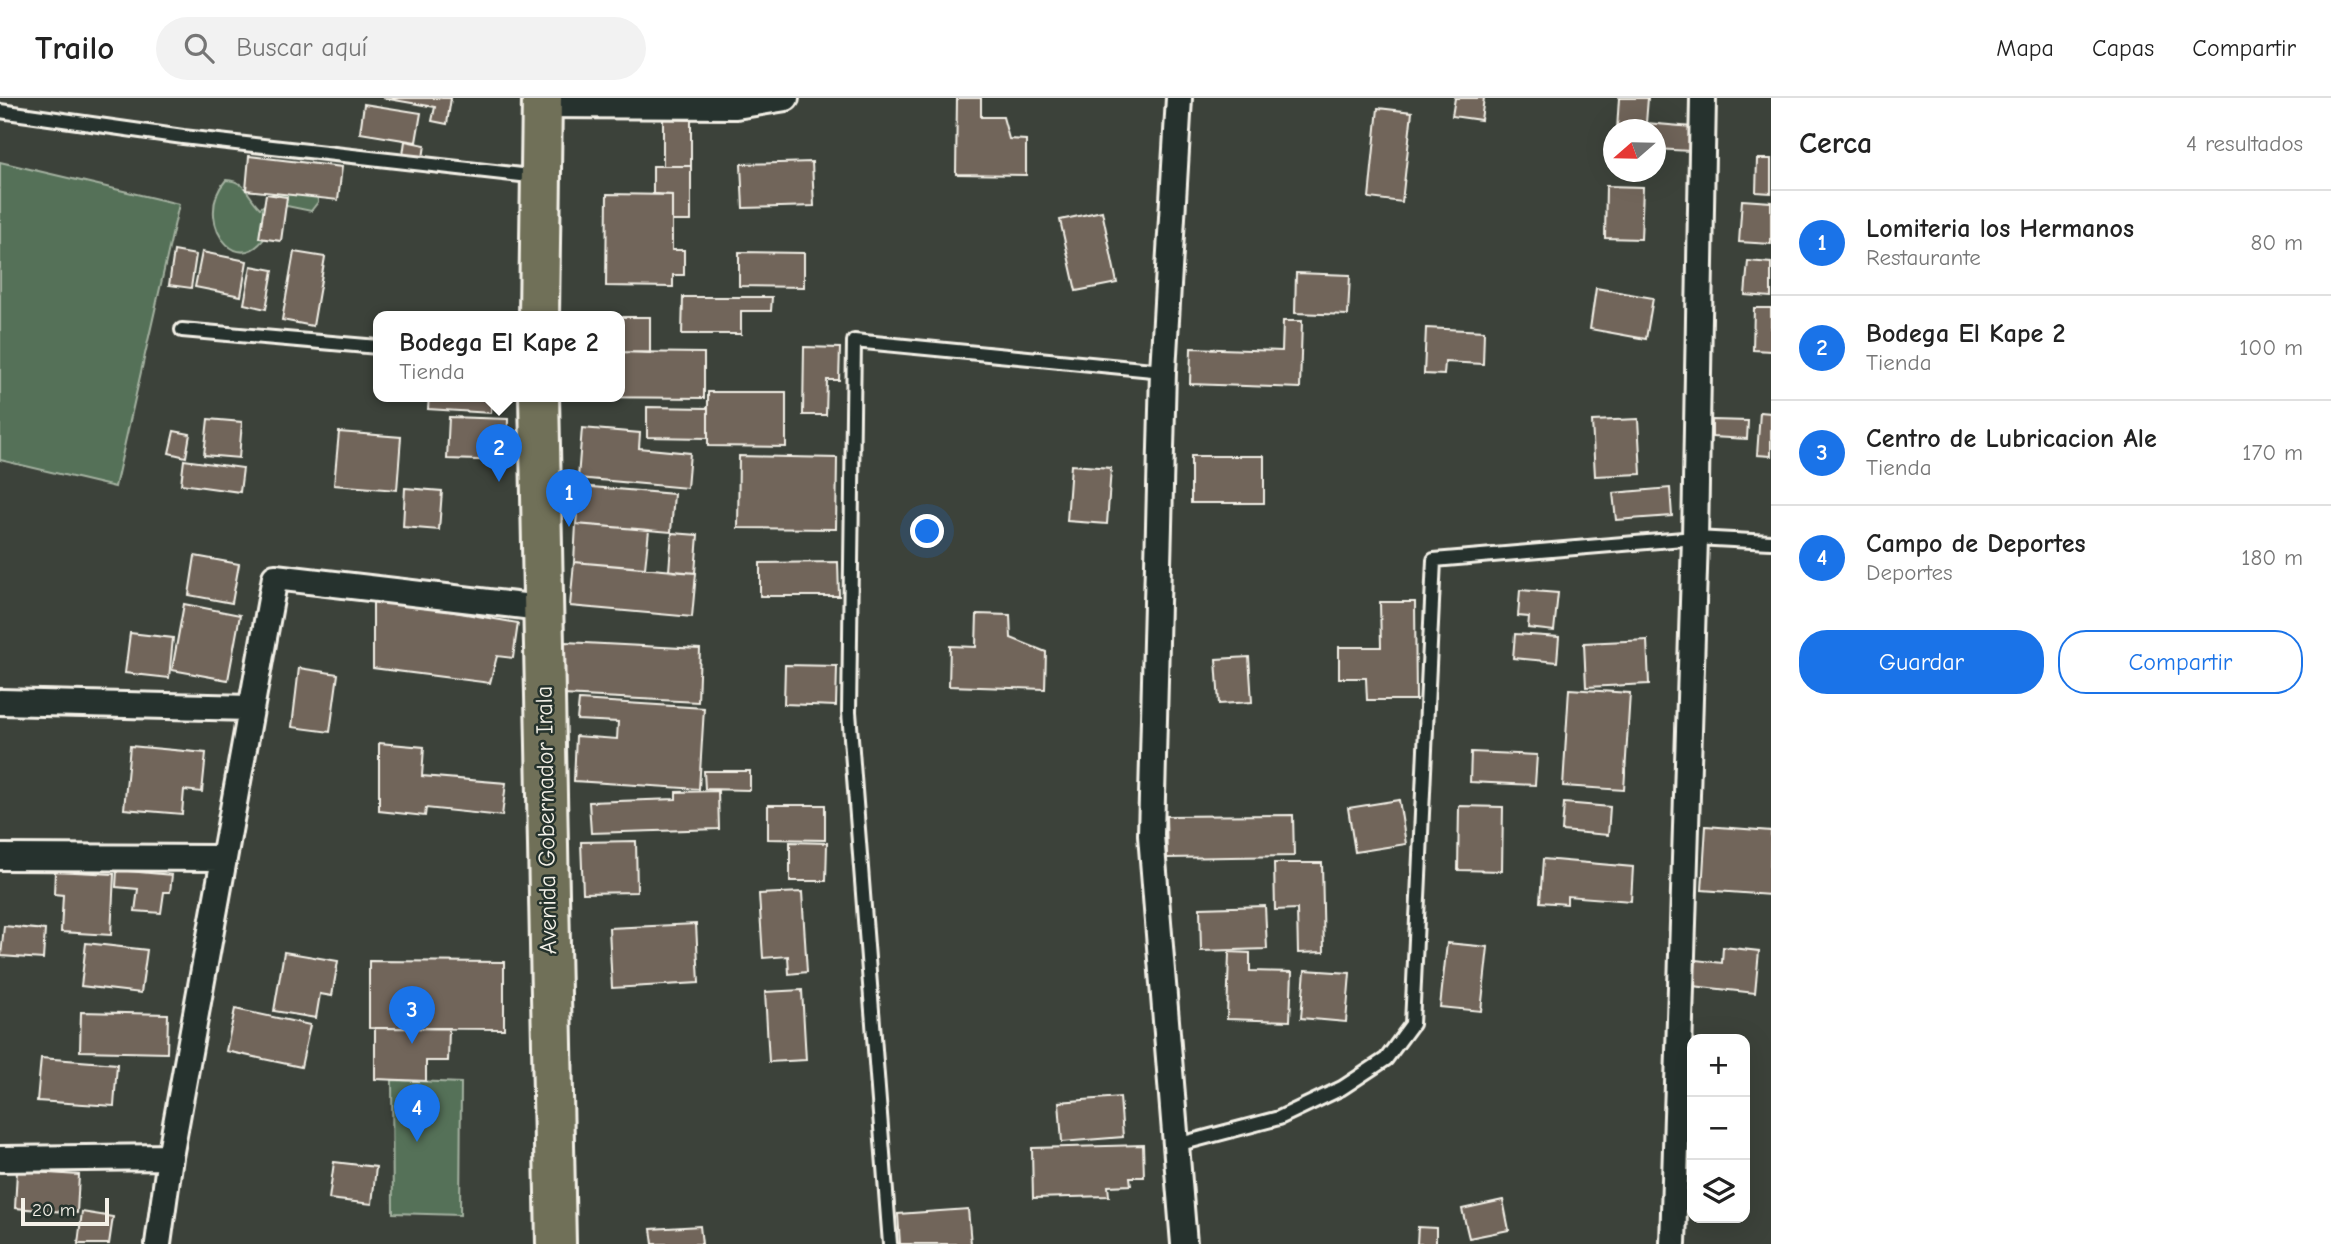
<!DOCTYPE html>
<html lang="es">
<head>
<meta charset="utf-8">
<style>
  body { margin:0; font-family:"Comic Neue",sans-serif; background:#f2f2f2; color:#222 }
  .controls { position:absolute; right:21px; bottom:21px; display:grid; overflow:hidden; border-radius:14px; box-shadow:0 7px 28px #0002 }
  .controls button { width:63px; height:63px; display:grid; place-items:center; padding:0; border:0; border-bottom:2px solid #e0e0e0; background:#fff; color:#222; font:35px sans-serif }
  .compass { position:absolute; left:1603px; top:21px; width:63px; height:63px; border-radius:50%; background:#fff; box-shadow:0 7px 28px #0002; rotate:250deg }
  .scale { position:absolute; left:21px; bottom:18px; width:88px; box-sizing:border-box; padding-left:7px; border:4px solid #f4f1e8; border-top:0; font-size:19px; line-height:24px; white-space:nowrap; color:#f4f1e8; -webkit-text-stroke:5px #26332d; paint-order:stroke }
  .you { position:absolute; left:928px; top:434px; width:24px; height:24px; margin:-18px; border:5px solid #fff; border-radius:50%; background:#1a73e8; box-shadow:0 0 0 10px #1a73e833 }
  .badge { display:grid; place-items:center; width:46px; height:46px; border-radius:50%; background:#1a73e8; color:#fff; font-size:23px; font-weight:700 }
  .pin { position:absolute; translate:-50% -58px; filter:drop-shadow(0 2px 4px #0008) }
  .pin::after { content:''; position:absolute; top:37px; width:24px; height:21px; background:inherit; clip-path:polygon(0 0,100% 0,50% 100%) }
  .popup { position:absolute; left:373px; top:213px; width:252px; height:91px; box-sizing:border-box; display:grid; place-content:center; border-radius:14px; background:#fff; filter:drop-shadow(0 2px 5px #0005); font-size:23px; white-space:nowrap; color:#767676 }
  .popup b { font-size:26px; color:#222 }
  .popup::after { content:''; position:absolute; left:50%; top:100%; margin-left:-14px; border:14px solid transparent; border-top-color:#fff }
  .list { margin:0; padding:0; list-style:none }
  h2 { display:flex; justify-content:space-between; align-items:center; height:91px; margin:0; padding:0 28px; font-size:30px }
  h2 small { font-size:23px; font-weight:400; color:#767676 }
  .list li { display:grid; grid-template-columns:46px 1fr auto; gap:21px; align-items:center; box-sizing:border-box; height:105px; padding:0 28px; border-top:2px solid #e0e0e0 }
  .list b { display:block; font-size:26px; white-space:nowrap }
  .list p { margin:0; font-size:23px; white-space:nowrap; color:#767676 }
  .list em { font-size:23px; font-style:normal; color:#767676 }
  .actions { display:flex; gap:14px; padding:21px 28px }
  .actions a { flex:1; padding:16px 0; border:2px solid #1a73e8; border-radius:28px; text-align:center; font-size:24px; color:#1a73e8 }
  .actions .main { background:#1a73e8; color:#fff }
  .icon { flex:none; width:38px; height:38px; fill:none; stroke:currentColor; stroke-width:2; stroke-linecap:round; stroke-linejoin:round }
  .map { position:relative; flex:none; width:1771px; height:1146px; overflow:hidden }
  header { display:flex; align-items:center; gap:42px; box-sizing:border-box; height:98px; padding:0 35px; background:#fff; border-bottom:2px solid #e0e0e0 }
  header strong { font-size:33px }
  nav { display:flex; gap:38px; margin-inline-start:auto; font-size:24px }
  .search { width:490px; height:63px; background:#f2f2f2; display:flex; align-items:center; gap:18px; box-sizing:border-box; padding:0 24px; border-radius:38px; color:#767676; font-size:26px }
  main { display:flex }
  aside { flex:1; background:#fff }
  .map>svg:first-child { display:block }
</style>
</head>
<body>
<header>
<strong>Trailo</strong>
<div class="search"><svg class="icon" aria-label="search" viewBox="0 0 24 24"><circle cx="10" cy="10" r="6"/><path d="M15 15l6 6"/></svg>Buscar aquí</div>
<nav><a>Mapa</a><a>Capas</a><a>Compartir</a></nav>
</header>
<main>
<div class="map">
<svg width="1771" height="1146" viewBox="0 0 1771 1146">
  <rect width="100%" height="100%" fill="#3c423a"/>
  <filter id="ink" filterUnits="userSpaceOnUse"><feTurbulence type="fractalNoise" baseFrequency=".0143" numOctaves="2"/><feDisplacementMap in="SourceGraphic" scale="14" xChannelSelector="R" yChannelSelector="G"/><feConvolveMatrix kernelMatrix="1 2 1 2 8 2 1 2 1" color-interpolation-filters="sRGB"/></filter>
  <g filter="url(#ink)">
    <path fill="#547159" stroke="#a4b1a0" stroke-width="2" d="M 0,64 L 179,106 L 115,389 L 0,362 Z
      M 226,82 C 247,83 246,97 260,110 L 270,103 L 274,91 L 317,92 L 318,104 L 311,113 L 287,108 L 277,114 C 249,200 188,125 226,82 Z
      M 392,982 L 461,985 L 460,1117 L 393,1115 Z"/>
    <path fill="#71655a" stroke="#f4f1e8" stroke-width="2" d="M 383,0 L 451,0 L 447,26 L 432,23 L 435,9 Z
      M 957,0 L 981,0 L 981,19 L 1003,19 L 1009,41 L 1026,42 L 1026,77 L 956,76 Z
      M 1455,0 L 1484,0 L 1481,22 L 1452,18 Z
      M 1619,0 L 1648,0 L 1646,25 L 1692,29 L 1690,53 L 1656,51 L 1656,32 L 1617,32 Z
      M 364,6 L 421,15 L 416,44 L 360,35 Z
      M 1378,10 L 1412,14 L 1402,104 L 1369,100 Z
      M 663,21 L 691,22 L 691,68 L 663,68 Z
      M 405,43 L 425,47 L 423,60 L 403,57 Z
      M 249,58 L 342,69 L 338,102 L 246,92 Z
      M 1757,61 L 1771,61 L 1771,95 L 1756,94 Z
      M 812,64 L 814,108 L 743,110 L 741,66 Z
      M 653,68 L 691,68 L 691,123 L 672,123 L 672,97 L 653,96 Z
      M 1606,88 L 1643,89 L 1641,141 L 1605,140 Z
      M 266,96 L 287,99 L 281,143 L 259,140 Z
      M 607,96 L 672,97 L 672,152 L 684,152 L 684,177 L 673,177 L 673,189 L 606,188 Z
      M 1742,102 L 1771,104 L 1771,146 L 1739,144 Z
      M 1102,113 L 1117,185 L 1076,193 L 1060,122 Z
      M 174,153 L 196,157 L 191,190 L 169,187 Z
      M 202,154 L 247,163 L 241,198 L 195,189 Z
      M 294,154 L 325,159 L 313,228 L 282,222 Z
      M 739,154 L 804,155 L 804,189 L 739,188 Z
      M 1748,163 L 1771,165 L 1771,199 L 1745,197 Z
      M 251,168 L 273,172 L 266,211 L 244,206 Z
      M 1296,175 L 1350,177 L 1348,217 L 1295,215 Z
      M 1596,190 L 1653,200 L 1646,241 L 1590,231 Z
      M 683,199 L 772,199 L 771,213 L 741,213 L 741,236 L 682,236 Z
      M 1754,210 L 1771,210 L 1771,253 L 1753,252 Z
      M 620,219 L 650,219 L 650,255 L 620,254 Z
      M 1283,223 L 1302,223 L 1300,290 L 1190,286 L 1191,250 L 1282,253 Z
      M 1426,230 L 1484,233 L 1483,266 L 1445,264 L 1444,277 L 1424,276 Z
      M 804,249 L 840,250 L 839,282 L 827,282 L 826,317 L 803,317 Z
      M 620,254 L 704,255 L 704,300 L 582,299 L 620,298 Z
      M 708,294 L 786,294 L 786,349 L 708,348 Z
      M 429,298 L 492,298 L 491,315 L 428,311 Z
      M 647,309 L 708,310 L 708,340 L 647,339 Z
      M 1760,314 L 1771,315 L 1771,358 L 1757,357 Z
      M 449,319 L 508,321 L 507,363 L 447,361 Z
      M 208,321 L 242,324 L 239,360 L 204,357 Z
      M 1638,321 L 1641,376 L 1595,378 L 1592,323 Z
      M 1712,322 L 1748,323 L 1747,341 L 1712,339 Z
      M 582,330 L 640,335 L 639,350 L 690,355 L 687,390 L 578,380 Z
      M 174,333 L 190,336 L 186,359 L 169,355 Z
      M 339,334 L 401,339 L 397,392 L 334,387 Z
      M 739,358 L 837,360 L 836,431 L 738,430 Z
      M 1191,358 L 1264,358 L 1264,405 L 1191,405 Z
      M 184,362 L 243,370 L 240,394 L 181,386 Z
      M 1071,367 L 1111,370 L 1107,426 L 1067,423 Z
      M 580,388 L 674,396 L 671,434 L 576,426 Z
      M 405,390 L 442,393 L 439,432 L 403,429 Z
      M 1670,390 L 1672,418 L 1616,422 L 1613,395 Z
      M 576,426 L 649,432 L 645,470 L 574,464 Z
      M 672,435 L 698,437 L 695,475 L 669,473 Z
      M 195,458 L 239,466 L 232,505 L 189,497 Z
      M 574,464 L 696,475 L 692,519 L 570,508 Z
      M 838,464 L 839,498 L 760,498 L 760,465 Z
      M 1520,492 L 1558,495 L 1554,533 L 1528,530 L 1529,519 L 1518,518 Z
      M 373,500 L 518,525 L 513,560 L 497,558 L 490,585 L 373,570 Z
      M 1380,504 L 1415,504 L 1416,602 L 1367,602 L 1366,580 L 1339,580 L 1339,549 L 1381,549 Z
      M 184,506 L 240,517 L 228,582 L 172,572 Z
      M 977,516 L 1010,517 L 1011,540 L 1046,554 L 1045,591 L 949,588 L 950,548 L 976,549 Z
      M 130,535 L 173,540 L 169,580 L 125,575 Z
      M 1515,536 L 1559,539 L 1557,564 L 1513,560 Z
      M 1647,542 L 1649,586 L 1586,589 L 1584,545 Z
      M 565,544 L 700,551 L 698,604 L 563,597 Z
      M 1249,559 L 1252,604 L 1219,606 L 1216,561 Z
      M 785,567 L 837,568 L 836,608 L 784,606 Z
      M 299,570 L 338,576 L 330,634 L 292,629 Z
      M 1569,591 L 1630,595 L 1624,692 L 1563,688 Z
      M 579,602 L 704,610 L 699,691 L 574,683 L 576,638 L 617,641 L 618,624 L 577,622 Z
      M 379,645 L 424,649 L 422,678 L 506,685 L 502,718 L 426,710 L 425,718 L 379,713 Z
      M 130,648 L 206,655 L 202,694 L 184,692 L 182,716 L 124,711 Z
      M 1471,654 L 1537,657 L 1535,687 L 1470,684 Z
      M 704,673 L 750,673 L 750,692 L 705,691 Z
      M 718,693 L 719,731 L 591,735 L 589,704 L 676,701 L 676,694 Z
      M 1399,702 L 1406,746 L 1355,754 L 1348,710 Z
      M 1564,705 L 1610,709 L 1608,737 L 1562,733 Z
      M 768,707 L 825,707 L 825,742 L 768,741 Z
      M 1459,708 L 1503,709 L 1502,773 L 1458,772 Z
      M 1293,717 L 1294,758 L 1167,760 L 1166,718 Z
      M 1706,728 L 1771,733 L 1770,797 L 1702,792 Z
      M 636,743 L 637,794 L 583,795 L 581,744 Z
      M 790,744 L 827,745 L 826,783 L 790,783 Z
      M 1543,761 L 1633,769 L 1631,803 L 1567,798 L 1567,806 L 1540,804 Z
      M 1274,765 L 1322,765 L 1324,854 L 1298,855 L 1297,811 L 1275,812 Z
      M 117,772 L 172,777 L 170,794 L 164,794 L 161,815 L 135,813 L 138,791 L 116,789 Z
      M 55,773 L 114,776 L 111,837 L 61,834 L 63,797 L 54,796 Z
      M 802,794 L 807,874 L 789,876 L 788,858 L 763,860 L 759,796 Z
      M 1265,808 L 1267,851 L 1201,853 L 1200,810 Z
      M 696,826 L 699,885 L 612,890 L 609,830 Z
      M 4,828 L 45,832 L 43,861 L 1,858 Z
      M 86,845 L 147,852 L 141,895 L 81,888 Z
      M 1447,845 L 1488,849 L 1481,913 L 1440,909 Z
      M 1723,849 L 1759,853 L 1755,895 L 1693,888 L 1696,862 L 1722,865 Z
      M 284,854 L 338,863 L 332,898 L 320,896 L 316,920 L 274,913 Z
      M 1229,854 L 1250,855 L 1250,873 L 1292,874 L 1290,923 L 1227,921 Z
      M 369,863 L 504,864 L 504,931 L 369,930 Z
      M 1305,872 L 1350,875 L 1346,924 L 1301,920 Z
      M 802,892 L 806,962 L 769,964 L 765,894 Z
      M 235,911 L 310,927 L 301,969 L 226,953 Z
      M 81,914 L 168,916 L 167,955 L 80,953 Z
      M 375,930 L 449,930 L 448,963 L 426,963 L 426,983 L 375,981 Z
      M 41,960 L 117,966 L 114,1008 L 37,1003 Z
      M 1120,999 L 1123,1039 L 1062,1044 L 1059,1004 Z
      M 1143,1047 L 1144,1079 L 1130,1079 L 1131,1087 L 1108,1088 L 1109,1098 L 1033,1100 L 1032,1050 Z
      M 334,1064 L 376,1069 L 372,1106 L 329,1101 Z
      M 17,1073 L 79,1077 L 77,1115 L 15,1110 Z
      M 1503,1102 L 1509,1132 L 1469,1140 L 1462,1111 Z
      M 968,1111 L 971,1146 L 900,1146 L 898,1116 Z
      M 82,1114 L 113,1119 L 109,1146 L 78,1146 Z
      M 700,1128 L 702,1146 L 653,1146 L 651,1131 Z
      M 1418,1129 L 1436,1130 L 1436,1146 L 1444,1146 L 1417,1146 Z"/>
    <g fill="none" stroke-linecap="round" stroke-linejoin="round">
      <defs>
        <path id="service" d="M 0,13 L 183,39 L 539,79
          M 182,232 L 378,249
          M 1176,1047 L 1279,1020 L 1342,990 L 1386,961 L 1412,926 L 1434,462 L 1695,440 L 1771,444
          M 890,1146 L 849,614 L 854,243 L 1163,273"/>
        <path id="minor" d="M 1179,0 L 1163,273 L 1151,737 L 1184,1146
          M 542,7 L 736,8 L 786,0
          M 0,604 L 251,610
          M 0,759 L 224,760
          M 0,1061 L 170,1059
          M 158,1146 L 170,1059 L 275,479 L 541,510
          M 1673,1146 L 1695,440 L 1703,0"/>
        <path id="primary" d="M 539,218 L 542,0
          M 539,298 L 556,1146"/>
      </defs>
      <use href="#service" stroke="#f4f1e8" stroke-width="18"/>
      <use href="#minor" stroke="#f4f1e8" stroke-width="30"/>
      <use href="#primary" stroke="#f4f1e8" stroke-width="44"/>
      <use href="#service" stroke="#26332d" stroke-width="12"/>
      <use href="#minor" stroke="#26332d" stroke-width="24"/>
      <use href="#primary" stroke="#706f59" stroke-width="38"/>
    </g>
  </g>
  <g text-anchor="middle" dominant-baseline="central" stroke-width="5" stroke-linejoin="round" paint-order="stroke">
    <g font-size="24" fill="#f4f1e8" stroke="#26332d">
      <text transform="translate(546 722) rotate(-91)">Avenida Gobernador Irala</text>
    </g>
  </g>
</svg>
<div class="controls">
<button>+</button>
<button>−</button>
<button><svg class="icon" aria-label="layers" viewBox="0 0 24 24"><path d="M12 4l9 5-9 5-9-5zM3 14l9 5 9-5"/></svg></button>
</div>
<svg class="compass" viewBox="-18 -18 36 36"><path d="M0-13l5 13h-10z" fill="#e53935"/><path d="M0 13l5-13h-10z" fill="#767676"/></svg>
<div class="scale">20 m</div>
<div class="you"></div>
<div class="pin badge" style="left:569px;top:429px">1</div>
<div class="pin badge" style="left:499px;top:384px">2</div>
<div class="popup"><b>Bodega El Kape 2</b>Tienda</div>
<div class="pin badge" style="left:412px;top:946px">3</div>
<div class="pin badge" style="left:417px;top:1044px">4</div>
</div>
<aside>
<h2>Cerca<small>4 resultados</small></h2>
<ul class="list">
<li><span class="badge">1</span><div><b>Lomiteria los Hermanos</b><p>Restaurante</p></div><em>80 m</em></li>
<li><span class="badge">2</span><div><b>Bodega El Kape 2</b><p>Tienda</p></div><em>100 m</em></li>
<li><span class="badge">3</span><div><b>Centro de Lubricacion Ale</b><p>Tienda</p></div><em>170 m</em></li>
<li><span class="badge">4</span><div><b>Campo de Deportes</b><p>Deportes</p></div><em>180 m</em></li>
</ul>
<div class="actions"><a class="main">Guardar</a><a>Compartir</a></div>
</aside>
</main>
</body>
</html>
